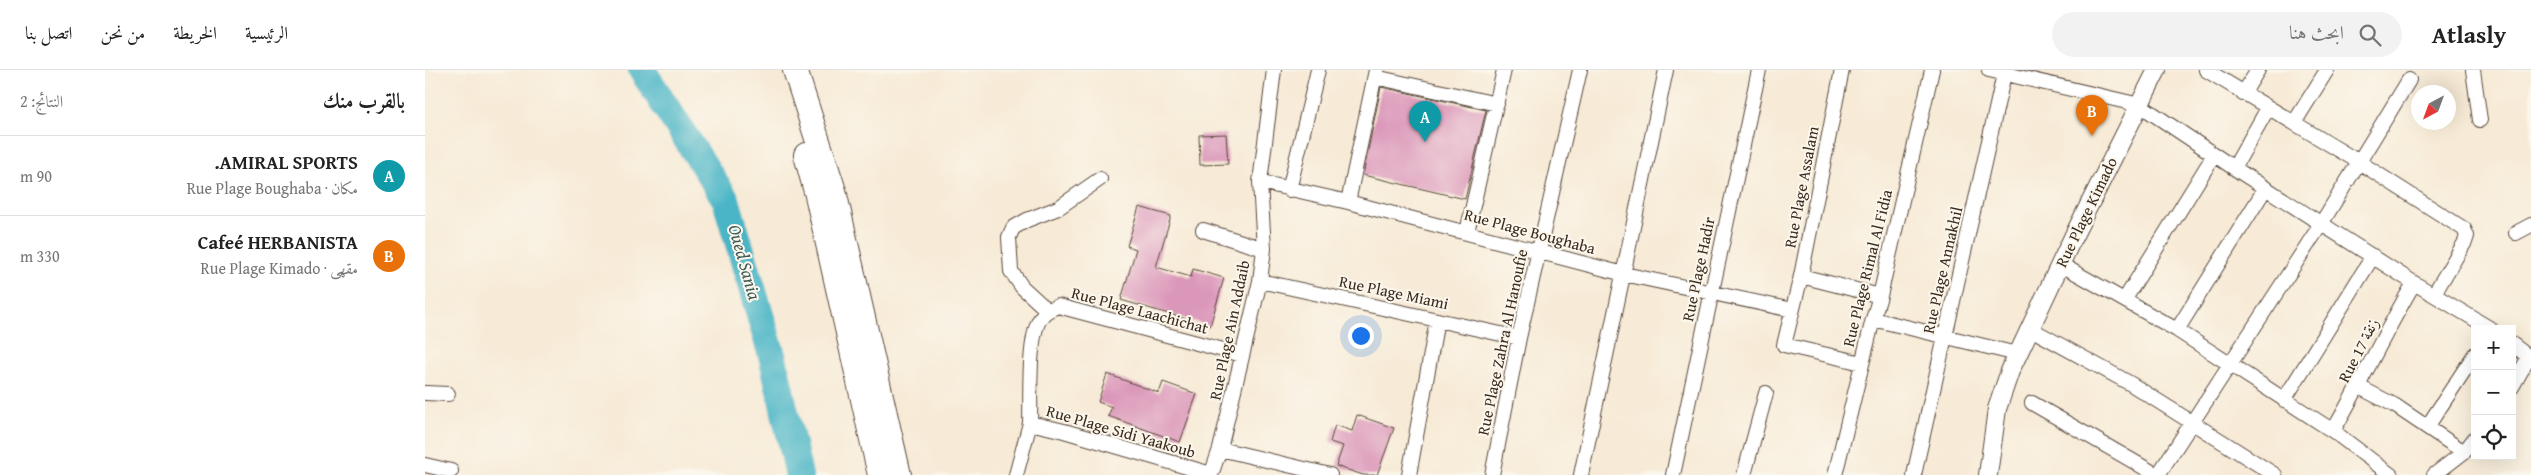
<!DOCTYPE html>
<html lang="ar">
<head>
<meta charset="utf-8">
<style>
  body { margin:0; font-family:"Gentium Book Plus",Amiri,serif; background:#f2f2f2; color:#222; direction:rtl }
  .controls { position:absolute; right:15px; bottom:15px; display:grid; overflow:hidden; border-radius:0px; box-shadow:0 5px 20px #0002 }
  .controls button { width:45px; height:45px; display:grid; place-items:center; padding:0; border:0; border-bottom:1px solid #e0e0e0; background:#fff; color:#222; font:25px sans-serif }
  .compass { position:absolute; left:1986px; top:15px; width:45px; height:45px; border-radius:50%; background:#fff; box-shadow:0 5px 20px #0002; rotate:221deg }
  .you { position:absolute; left:935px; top:265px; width:18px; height:18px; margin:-12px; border:4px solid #fff; border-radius:50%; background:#1a73e8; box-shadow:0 0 0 8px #1a73e833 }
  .badge { display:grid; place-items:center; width:32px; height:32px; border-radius:50%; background:#c8321e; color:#fff; font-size:16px; font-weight:700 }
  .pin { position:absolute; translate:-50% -41px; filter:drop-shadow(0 1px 2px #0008) }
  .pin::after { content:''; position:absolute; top:26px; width:18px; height:15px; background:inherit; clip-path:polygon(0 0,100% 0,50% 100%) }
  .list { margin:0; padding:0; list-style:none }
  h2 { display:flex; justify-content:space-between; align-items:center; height:65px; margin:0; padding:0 20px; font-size:21px }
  h2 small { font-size:16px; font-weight:400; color:#767676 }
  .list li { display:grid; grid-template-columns:32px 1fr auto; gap:15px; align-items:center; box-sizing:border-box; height:80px; padding:0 20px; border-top:1px solid #e0e0e0 }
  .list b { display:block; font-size:19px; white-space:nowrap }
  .list p { margin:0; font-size:16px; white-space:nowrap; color:#767676 }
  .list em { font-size:16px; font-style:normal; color:#767676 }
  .icon { flex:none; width:28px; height:28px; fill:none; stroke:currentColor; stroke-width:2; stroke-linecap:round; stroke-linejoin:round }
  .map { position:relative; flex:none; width:2106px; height:405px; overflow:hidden; direction:ltr }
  header { display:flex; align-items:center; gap:30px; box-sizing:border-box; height:70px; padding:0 25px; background:#fff; border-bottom:1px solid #e0e0e0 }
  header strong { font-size:24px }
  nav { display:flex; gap:28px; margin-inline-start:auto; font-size:18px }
  .search { width:350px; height:45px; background:#f2f2f2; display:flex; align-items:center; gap:12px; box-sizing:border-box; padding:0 18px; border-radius:28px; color:#767676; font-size:19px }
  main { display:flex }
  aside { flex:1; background:#fff }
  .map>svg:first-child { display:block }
</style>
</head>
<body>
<header>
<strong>Atlasly</strong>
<div class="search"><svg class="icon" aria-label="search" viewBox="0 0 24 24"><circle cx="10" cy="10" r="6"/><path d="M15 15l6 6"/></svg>ابحث هنا</div>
<nav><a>الرئيسية</a><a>الخريطة</a><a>من نحن</a><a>اتصل بنا</a></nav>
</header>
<main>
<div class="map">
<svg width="2106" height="405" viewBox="0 0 2106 405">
  <rect width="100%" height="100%" fill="#fbf7ec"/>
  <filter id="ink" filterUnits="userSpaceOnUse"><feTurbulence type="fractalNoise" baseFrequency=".02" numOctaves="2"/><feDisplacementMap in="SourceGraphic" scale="10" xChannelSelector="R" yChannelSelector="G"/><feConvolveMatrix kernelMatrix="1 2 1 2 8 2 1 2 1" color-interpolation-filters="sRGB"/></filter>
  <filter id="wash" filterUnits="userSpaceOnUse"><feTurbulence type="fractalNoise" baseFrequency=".0096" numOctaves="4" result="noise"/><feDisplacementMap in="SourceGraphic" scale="20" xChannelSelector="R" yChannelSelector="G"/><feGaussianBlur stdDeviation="1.12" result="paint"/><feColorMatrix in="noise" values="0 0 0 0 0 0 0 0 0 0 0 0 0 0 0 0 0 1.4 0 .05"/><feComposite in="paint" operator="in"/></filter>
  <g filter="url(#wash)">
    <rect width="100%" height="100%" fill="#f7ead6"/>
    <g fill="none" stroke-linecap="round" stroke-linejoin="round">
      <path stroke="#49b5c6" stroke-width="28" d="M 217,0 L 301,130 L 348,289 L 374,405"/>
    </g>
    <g id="blocks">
      <path fill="#db97b9" d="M 956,17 L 1061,40 L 1040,129 L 938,105 Z
        M 801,64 L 803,94 L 775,95 L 774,65 Z
        M 714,137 L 746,146 L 731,197 L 766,207 L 768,199 L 799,208 L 785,256 L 696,230 L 711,179 L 702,176 Z
        M 682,304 L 734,323 L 738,312 L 772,324 L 755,372 L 683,346 L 687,337 L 673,332 Z
        M 932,345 L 969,358 L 952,405 L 938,405 L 911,396 L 918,376 L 905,372 L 910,355 L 927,361 Z"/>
    </g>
  </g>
  <g filter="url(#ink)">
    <use href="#blocks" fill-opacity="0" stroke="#57473a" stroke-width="1"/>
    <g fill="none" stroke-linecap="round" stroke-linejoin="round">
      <defs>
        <path id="minor" d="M 1417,0 L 1376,206 L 1359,275 L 1437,293
          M 1564,0 L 1715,35 L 1809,98 L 1989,213 L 2066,259
          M 1781,0 L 1934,92 L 2039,159 L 2042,166 L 2040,172 L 2009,224
          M 2048,0 L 2055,50
          M 950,7 L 1072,34
          M 1818,24 L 1833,0
          M 1869,53 L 1902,0
          M 1809,98 L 1843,38
          M 835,112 L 923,132 L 1199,204 L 1367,240
          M 864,120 L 893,0
          M 923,132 L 951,0
          M 778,160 L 839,179
          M 1042,162 L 1079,0
          M 2091,163 L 2106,155
          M 1635,194 L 1752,260 L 1908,361 L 1966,405
          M 1376,206 L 1455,226
          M 835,211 L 1094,268
          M 1700,229 L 1789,85
          M 622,240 L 597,217 L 586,201 L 584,167 L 588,158 L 602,150 L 633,138 L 675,109
          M 1448,249 L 1592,284
          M 1604,258 L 1706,314 L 1850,405
          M 1752,260 L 1840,119
          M 2087,274 L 2104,287 L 2087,317
          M 1934,317 L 1969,335 L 2039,382
          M 0,323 L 23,324
          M 1859,330 L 1948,186
          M 1607,333 L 1732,405
          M 2002,357 L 2050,284
          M 1908,361 C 1936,313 1960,262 1989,213
          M 795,379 L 905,405
          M 0,395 L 26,401
          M 786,404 L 639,361 L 605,353 C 606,328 602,264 617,246 C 621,240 626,239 633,236 L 817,285
          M 591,405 L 605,353
          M 786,405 L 795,379 L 835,211 L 839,179 L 835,112 L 849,0
          M 984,405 L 1012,250
          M 1067,405 L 1094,268 L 1155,0
          M 1156,405 L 1241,0
          M 1248,405 L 1334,0
          M 1319,405 L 1341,323
          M 1410,405 L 1448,249 L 1455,226 L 1507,0
          M 1489,405 L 1579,4
          M 1733,405 L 1896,154 L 1984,10
          M 2009,405 L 2039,382 L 2050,368"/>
        <path id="tertiary" d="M 1563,405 L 1572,339 L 1585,301 L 1649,165 L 1732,0"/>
        <path id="trunk" d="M 370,0 L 409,121 L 474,405
          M 381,85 L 392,125 L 455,405"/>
      </defs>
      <use href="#minor" stroke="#57473a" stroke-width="16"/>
      <use href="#tertiary" stroke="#57473a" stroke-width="20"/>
      <use href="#trunk" stroke="#57473a" stroke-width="26"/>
      <use href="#minor" stroke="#fff" stroke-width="14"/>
      <use href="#tertiary" stroke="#fff" stroke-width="18"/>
      <use href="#trunk" stroke="#fff" stroke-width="24"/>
    </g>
  </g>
  <g text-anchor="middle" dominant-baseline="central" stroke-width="4" stroke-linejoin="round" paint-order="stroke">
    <g font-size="16" fill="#3b2a1e" stroke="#fbf7ec">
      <text transform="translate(1376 117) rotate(-79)">Rue Plage Assalam</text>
      <text transform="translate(1661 142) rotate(-64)">Rue Plage Kimado</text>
      <text transform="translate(1105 161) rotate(15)">Rue Plage Boughaba</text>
      <text transform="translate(1442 198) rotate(-76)">Rue Plage Rimal Al Fidia</text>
      <text transform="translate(1273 199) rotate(-78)">Rue Plage Hadir</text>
      <text transform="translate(1517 200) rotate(-77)">Rue Plage Annakhil</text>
      <text transform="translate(969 222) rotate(12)">Rue Plage Miami</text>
      <text transform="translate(715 240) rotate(15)">Rue Plage Laachichat</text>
      <text transform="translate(804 260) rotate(-78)">Rue Plage Ain Addaib</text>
      <text transform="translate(1077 272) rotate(-78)">Rue Plage Zahra Al Hanoufie</text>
      <text transform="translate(1933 280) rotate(-63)">Rue 17 زنقة</text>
      <text transform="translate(696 361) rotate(16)">Rue Plage Sidi Yaakoub</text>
    </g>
    <g font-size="18" font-style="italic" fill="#405b59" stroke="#fbf7ec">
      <text transform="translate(320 192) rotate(74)">Oued Sania</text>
    </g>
  </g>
</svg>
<div class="controls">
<button>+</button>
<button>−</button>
<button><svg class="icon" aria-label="locate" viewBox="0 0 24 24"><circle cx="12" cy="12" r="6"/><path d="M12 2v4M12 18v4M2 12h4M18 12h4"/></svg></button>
</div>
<svg class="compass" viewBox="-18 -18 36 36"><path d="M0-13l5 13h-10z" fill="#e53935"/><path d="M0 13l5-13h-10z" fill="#767676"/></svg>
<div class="you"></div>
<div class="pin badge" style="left:1000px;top:72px;background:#0f9aa8">A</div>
<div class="pin badge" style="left:1667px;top:66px;background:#e8710a">B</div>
</div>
<aside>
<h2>بالقرب منك<small>النتائج: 2</small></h2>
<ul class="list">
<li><span class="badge" style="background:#0f9aa8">A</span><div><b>AMIRAL SPORTS.</b><p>مكان · Rue Plage Boughaba</p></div><em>90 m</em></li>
<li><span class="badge" style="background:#e8710a">B</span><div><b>Cafeé HERBANISTA</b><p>مقهى · Rue Plage Kimado</p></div><em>330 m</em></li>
</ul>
</aside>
</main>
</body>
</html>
